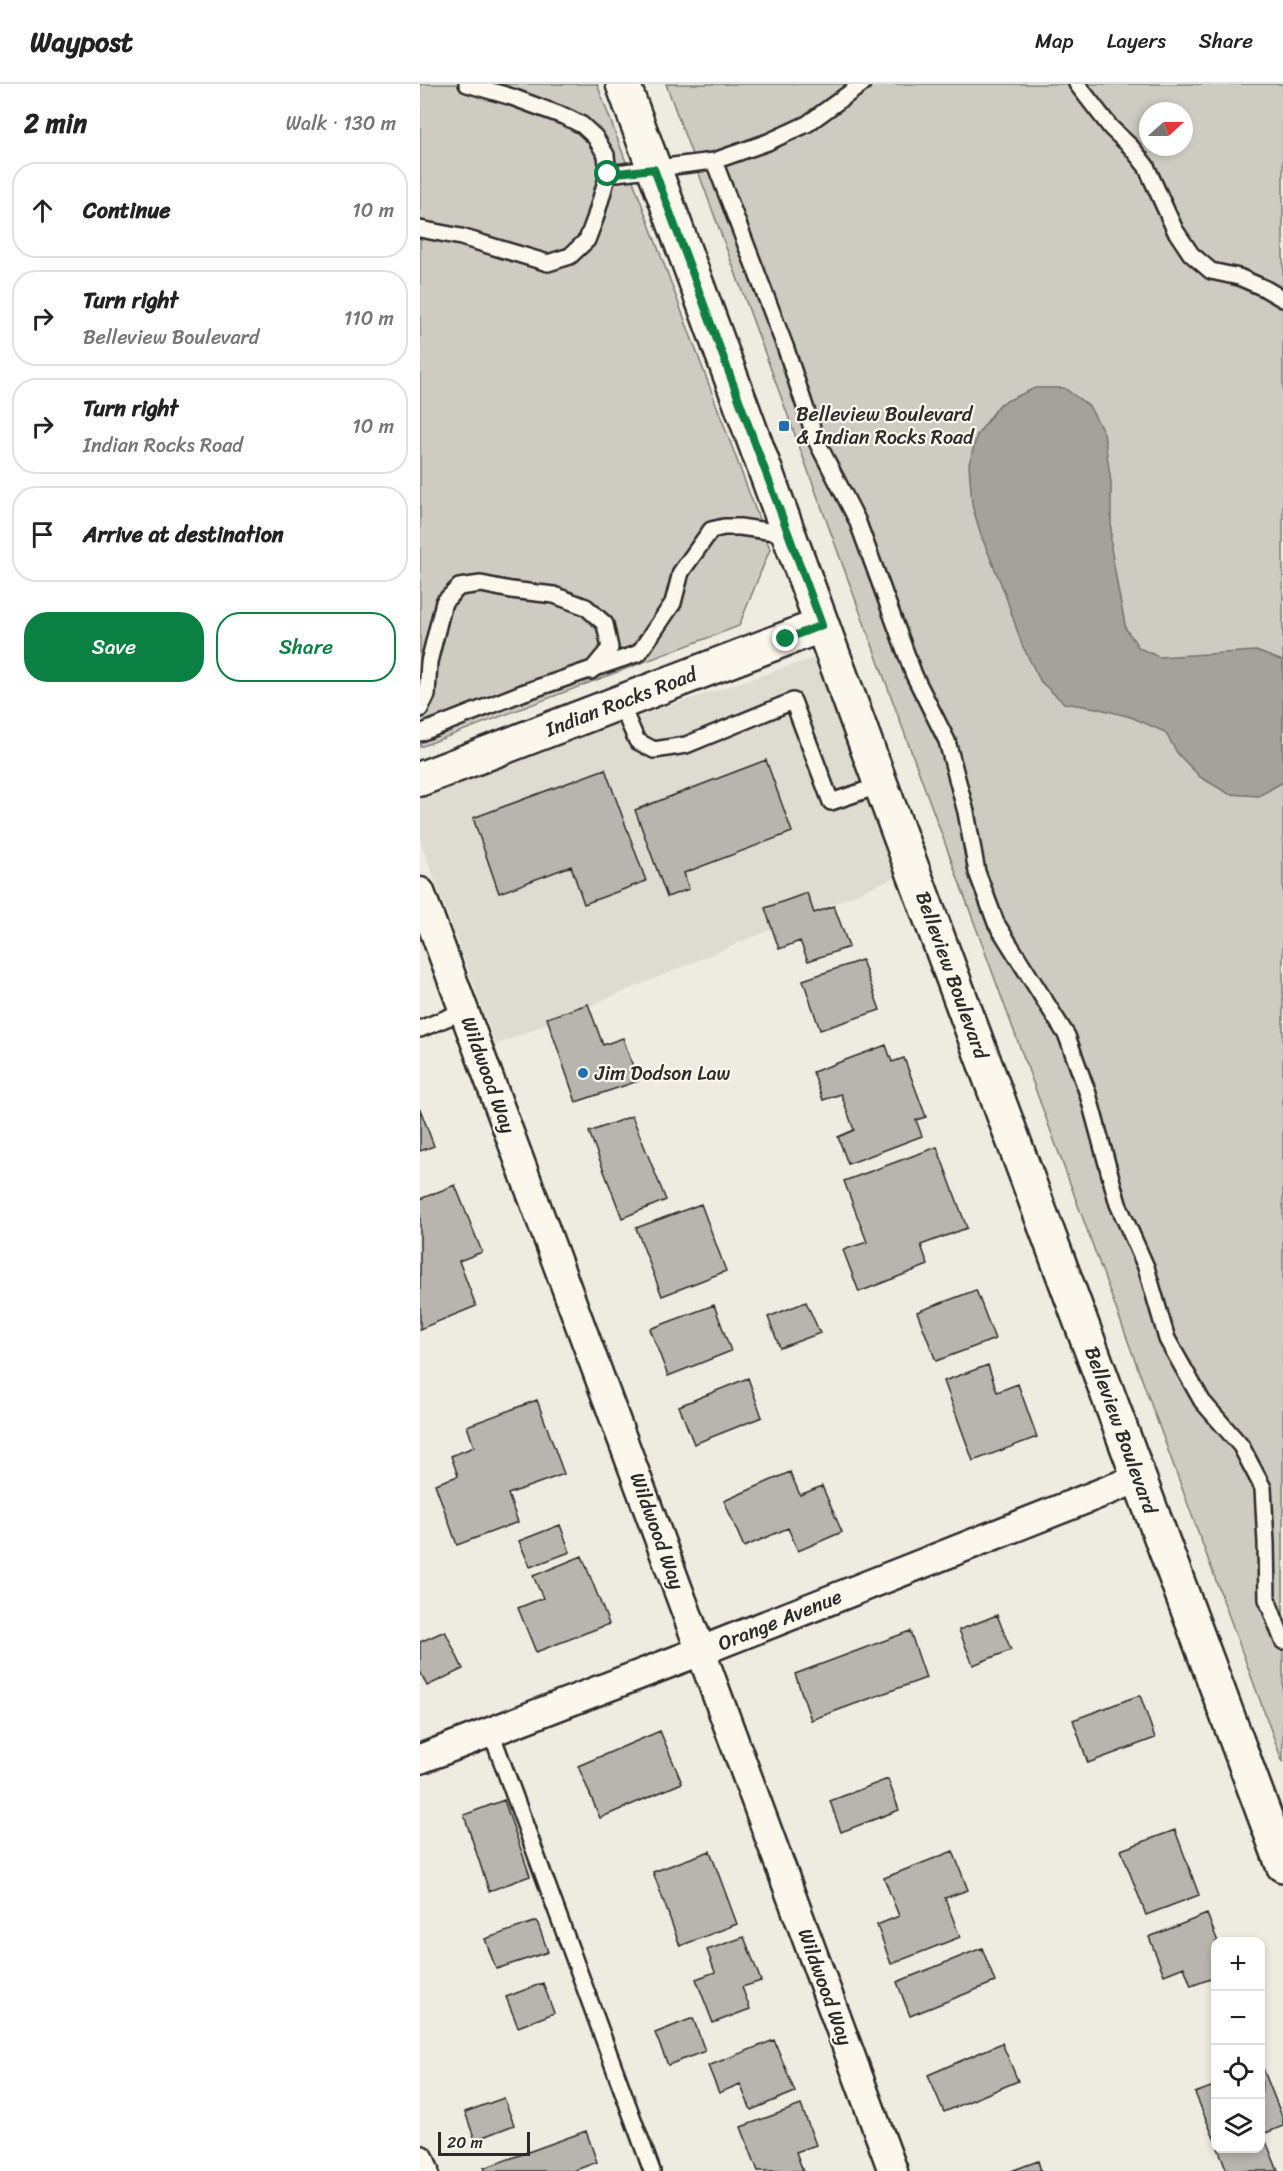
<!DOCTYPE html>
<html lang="en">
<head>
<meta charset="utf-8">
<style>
  body { margin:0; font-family:Sriracha,sans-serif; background:#f6f6f6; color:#222 }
  .controls { position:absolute; right:18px; bottom:18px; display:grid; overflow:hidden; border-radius:12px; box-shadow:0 3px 9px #0003 }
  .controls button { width:54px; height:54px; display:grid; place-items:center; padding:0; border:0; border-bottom:2px solid #e0e0e0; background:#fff; color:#222; font:30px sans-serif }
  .compass { position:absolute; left:719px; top:18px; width:54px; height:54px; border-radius:50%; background:#fff; box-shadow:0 3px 9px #0003; rotate:69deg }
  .scale { position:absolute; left:18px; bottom:15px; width:92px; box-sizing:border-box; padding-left:6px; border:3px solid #2b2b2b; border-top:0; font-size:16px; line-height:21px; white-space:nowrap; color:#2b2b2b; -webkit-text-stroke:4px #fbf7ec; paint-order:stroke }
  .stop { position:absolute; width:18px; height:18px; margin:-14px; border:4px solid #0b8043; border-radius:50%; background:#fff }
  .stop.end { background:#0b8043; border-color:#fff; box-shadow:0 2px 6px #0008 }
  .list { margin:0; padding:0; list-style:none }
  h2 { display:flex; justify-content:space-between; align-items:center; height:78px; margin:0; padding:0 24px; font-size:26px }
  h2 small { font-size:20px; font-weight:400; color:#767676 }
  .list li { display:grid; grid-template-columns:39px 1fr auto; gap:18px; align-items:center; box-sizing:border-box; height:96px; margin:0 12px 12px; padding:0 12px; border:2px solid #e0e0e0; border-radius:24px }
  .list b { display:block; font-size:22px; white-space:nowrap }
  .list p { margin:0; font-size:20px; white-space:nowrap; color:#767676 }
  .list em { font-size:20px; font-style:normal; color:#767676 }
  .actions { display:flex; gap:12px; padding:18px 24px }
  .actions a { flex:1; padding:14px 0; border:2px solid #0b8043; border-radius:24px; text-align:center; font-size:21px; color:#0b8043 }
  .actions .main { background:#0b8043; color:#fff }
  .icon { flex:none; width:33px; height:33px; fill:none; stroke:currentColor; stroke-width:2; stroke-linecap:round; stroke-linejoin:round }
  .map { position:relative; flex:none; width:863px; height:2087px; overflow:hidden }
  header { display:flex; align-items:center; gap:36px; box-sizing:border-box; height:84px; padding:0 30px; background:#fff; border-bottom:2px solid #e0e0e0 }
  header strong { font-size:28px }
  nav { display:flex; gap:33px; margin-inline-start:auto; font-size:21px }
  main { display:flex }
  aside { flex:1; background:#fff }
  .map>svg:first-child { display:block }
</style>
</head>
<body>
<header>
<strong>Waypost</strong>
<nav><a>Map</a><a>Layers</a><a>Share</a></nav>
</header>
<main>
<aside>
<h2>2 min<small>Walk · 130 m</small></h2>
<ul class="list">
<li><svg class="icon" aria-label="ahead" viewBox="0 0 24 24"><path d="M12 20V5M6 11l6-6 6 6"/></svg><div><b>Continue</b></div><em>10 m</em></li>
<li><svg class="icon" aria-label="right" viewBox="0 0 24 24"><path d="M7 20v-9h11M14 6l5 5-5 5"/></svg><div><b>Turn right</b><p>Belleview Boulevard</p></div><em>110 m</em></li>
<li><svg class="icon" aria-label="right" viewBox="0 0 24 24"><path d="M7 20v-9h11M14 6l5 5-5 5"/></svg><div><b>Turn right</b><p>Indian Rocks Road</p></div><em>10 m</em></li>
<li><svg class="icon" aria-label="arrive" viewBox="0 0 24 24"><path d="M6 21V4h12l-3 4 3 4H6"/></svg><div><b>Arrive at destination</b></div></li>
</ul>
<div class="actions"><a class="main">Save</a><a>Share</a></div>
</aside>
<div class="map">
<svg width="863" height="2087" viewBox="0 0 863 2087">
  <rect width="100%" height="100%" fill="#eeebe0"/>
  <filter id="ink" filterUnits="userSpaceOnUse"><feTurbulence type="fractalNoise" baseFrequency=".0167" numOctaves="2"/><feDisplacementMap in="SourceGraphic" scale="12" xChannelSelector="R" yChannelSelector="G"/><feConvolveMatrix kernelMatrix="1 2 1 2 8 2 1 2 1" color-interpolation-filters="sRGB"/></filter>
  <g filter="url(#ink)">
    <path fill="#dedbd1" d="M 394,574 L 476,793 L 76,961 L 0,756 L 0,713 L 148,655 Z"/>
    <path fill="#cecbc2" stroke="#7c7b76" stroke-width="1.5" fill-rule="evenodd" d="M 0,0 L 177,0 L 350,465 L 319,542 L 0,663 Z
      M 246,0 L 863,0 L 863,1679 ZM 728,27 L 764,27 L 764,63 L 728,63 Z"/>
    <path fill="#a4a29a" stroke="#74726e" stroke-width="1.5" d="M 615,304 L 644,304 L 669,322 L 684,349 L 691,399 L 691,464 L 698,505 L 706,545 L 719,564 L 739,573 L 836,567 L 863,577 L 863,698 L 839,712 L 809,710 L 780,693 L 758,670 L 745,648 L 711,633 L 676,624 L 644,619 L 621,598 L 602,561 L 584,507 L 562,454 L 552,421 L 549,380 L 557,351 L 580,320 Z"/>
    <path fill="#b8b5ae" stroke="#2b2b2b" stroke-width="1.5" d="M 346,676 L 372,748 L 264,789 L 269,805 L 247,813 L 215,726 Z
      M 185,685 L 226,797 L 164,820 L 151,782 L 79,809 L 53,734 Z
      M 387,809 L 394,829 L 414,822 L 429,863 L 388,877 L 380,857 L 359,865 L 345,824 Z
      M 442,876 L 460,926 L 400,946 L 383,896 Z
      M 168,920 L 183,961 L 203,954 L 218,997 L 156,1018 L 127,934 Z
      M 466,961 L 472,978 L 484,974 L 506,1033 L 496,1036 L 502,1052 L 428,1080 L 418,1053 L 434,1046 L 421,1010 L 403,1016 L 393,988 Z
      M 0,1025 L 14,1062 L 0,1067 Z
      M 212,1032 L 246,1116 L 202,1134 L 169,1048 Z
      M 517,1063 L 547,1144 L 501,1161 L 508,1181 L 439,1208 L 423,1166 L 447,1158 L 424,1097 Z
      M 35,1101 L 62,1168 L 39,1177 L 56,1222 L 0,1245 L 0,1115 Z
      M 281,1120 L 306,1187 L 242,1212 L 216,1144 Z
      M 556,1206 L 575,1255 L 516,1277 L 497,1228 Z
      M 386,1218 L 400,1249 L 360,1264 L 348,1233 Z
      M 294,1221 L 311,1267 L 248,1292 L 230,1245 Z
      M 568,1281 L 577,1308 L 598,1300 L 617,1353 L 553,1377 L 524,1297 Z
      M 328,1294 L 342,1333 L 274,1360 L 259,1322 Z
      M 117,1316 L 144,1390 L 88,1410 L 98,1438 L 37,1461 L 15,1400 L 38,1392 L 31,1372 L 54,1363 L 47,1342 Z
      M 370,1388 L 380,1411 L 402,1402 L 422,1448 L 378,1467 L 368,1444 L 324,1463 L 304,1417 Z
      M 140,1441 L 150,1468 L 110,1483 L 99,1457 Z
      M 162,1472 L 189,1540 L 116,1568 L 98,1524 L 123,1514 L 113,1492 Z
      M 577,1531 L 591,1566 L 553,1581 L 539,1546 Z
      M 25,1547 L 43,1585 L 7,1602 L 0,1587 L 0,1558 Z
      M 490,1547 L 506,1594 L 391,1636 L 375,1590 Z
      M 720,1611 L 735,1654 L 668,1679 L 653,1636 Z
      M 240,1647 L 262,1699 L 180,1734 L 158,1682 Z
      M 468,1695 L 479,1726 L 421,1748 L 410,1717 Z
      M 84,1716 L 110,1792 L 69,1807 L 44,1731 Z
      M 755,1746 L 779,1811 L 726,1831 L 701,1766 Z
      M 290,1767 L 317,1840 L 260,1862 L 233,1788 Z
      M 533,1767 L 548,1806 L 525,1814 L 540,1853 L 471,1880 L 457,1841 L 479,1832 L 464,1794 Z
      M 787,1830 L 798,1858 L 796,1858 L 796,1893 L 771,1902 L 764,1883 L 744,1891 L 729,1853 Z
      M 117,1837 L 128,1868 L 76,1885 L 65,1855 Z
      M 324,1853 L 341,1897 L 322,1903 L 330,1925 L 293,1939 L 276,1895 L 295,1888 L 287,1866 Z
      M 562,1864 L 575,1898 L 490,1932 L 477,1898 Z
      M 123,1899 L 134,1929 L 98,1943 L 86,1913 Z
      M 273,1934 L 285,1967 L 248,1981 L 235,1949 Z
      M 354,1956 L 375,2008 L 331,2026 L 320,2000 L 299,2009 L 288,1982 Z
      M 582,1959 L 598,1997 L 524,2028 L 508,1991 Z
      M 842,1982 L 863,2035 L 863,2042 L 843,2050 L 858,2087 L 807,2087 L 798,2064 L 840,2064 Z
      M 796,2001 L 796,2059 L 775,2009 Z
      M 84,2014 L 94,2041 L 55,2056 L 45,2028 Z
      M 381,2021 L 396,2061 L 376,2068 L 383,2087 L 338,2087 L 321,2043 Z
      M 166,2047 L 177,2078 L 153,2087 L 66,2087 L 64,2084 Z
      M 618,2077 L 621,2087 L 591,2087 Z"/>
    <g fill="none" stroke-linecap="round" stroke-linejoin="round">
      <defs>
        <path id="service" d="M 657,0 L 691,44 L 711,63 L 726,82 L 755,146 L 771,170 L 791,187 L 819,193 L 844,204 L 863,215
          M 294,77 L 366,265 L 396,356 L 437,436 L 494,591 L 527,657 L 546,728 L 557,788 L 576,839 L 647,952 L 668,1010 L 698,1120 L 726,1183 L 747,1255 L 782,1317 L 821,1362 L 843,1404 L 846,1459 L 847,1515 L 863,1557
          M 188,90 L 294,77 L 348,58 L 387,40 L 442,0
          M 0,145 L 41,153 L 128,179 L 150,172 L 167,156 L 175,135 L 188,90 L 186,71 L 175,53 L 162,41 L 146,33 L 92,13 L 47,0
          M 200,619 L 217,657 L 234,666 L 266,661 L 373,617 L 411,718 L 461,701
          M 0,625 L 7,611 L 9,578 L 24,518 L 39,503 L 61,500 L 91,506 L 134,511 L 166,523 L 185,540 L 190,564 L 171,587
          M 0,649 L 102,609 L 219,569 L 253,519 L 261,488 L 291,446 L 304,443 L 320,443 L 368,450
          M 0,945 L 44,927
          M 71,1648 L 232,2087"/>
        <path id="minor" d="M 0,808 L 473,2087
          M 0,1675 L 281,1567 L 719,1394
          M 0,2076 L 4,2087"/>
        <path id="tertiary" d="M 203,0 L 461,701 L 863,1781
          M 0,695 L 402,541"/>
      </defs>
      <use href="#service" stroke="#2b2b2b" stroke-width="20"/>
      <use href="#minor" stroke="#2b2b2b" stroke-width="33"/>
      <use href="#tertiary" stroke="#2b2b2b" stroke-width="38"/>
      <use href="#service" stroke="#fbf7ec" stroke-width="15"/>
      <use href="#minor" stroke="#fbf7ec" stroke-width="28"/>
      <use href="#tertiary" stroke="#fbf7ec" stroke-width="33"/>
    </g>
  </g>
  <g fill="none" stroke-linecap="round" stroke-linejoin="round" filter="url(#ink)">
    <path stroke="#0b8043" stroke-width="8" d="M 188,90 L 234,85 L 402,541 L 366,555"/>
  </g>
  <g fill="#1f6fb2" stroke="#fbf7ec" stroke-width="2">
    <rect x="358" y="336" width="12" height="12" rx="3"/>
    <circle cx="163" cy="989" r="6"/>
  </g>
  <g text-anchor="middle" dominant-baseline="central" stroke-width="4.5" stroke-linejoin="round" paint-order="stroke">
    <g font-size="20" fill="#2b2b2b" stroke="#fbf7ec" text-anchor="start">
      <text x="376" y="330">Belleview Boulevard<tspan x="376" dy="23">&amp; Indian Rocks Road</tspan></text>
      <text x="175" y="989">Jim Dodson Law</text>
    </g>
    <g font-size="20" fill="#2b2b2b" stroke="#fbf7ec">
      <text transform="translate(201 618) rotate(-21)">Indian Rocks Road</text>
      <text transform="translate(532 891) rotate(70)">Belleview Boulevard</text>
      <text transform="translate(68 991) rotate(70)">Wildwood Way</text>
      <text transform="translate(701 1346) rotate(70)">Belleview Boulevard</text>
      <text transform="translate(237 1447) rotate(70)">Wildwood Way</text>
      <text transform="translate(360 1536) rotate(-22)">Orange Avenue</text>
      <text transform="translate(405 1903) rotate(70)">Wildwood Way</text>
    </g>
  </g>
</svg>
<div class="controls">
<button>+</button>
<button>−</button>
<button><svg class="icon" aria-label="locate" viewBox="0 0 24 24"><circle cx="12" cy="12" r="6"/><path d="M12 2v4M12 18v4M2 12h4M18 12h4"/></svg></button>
<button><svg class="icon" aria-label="layers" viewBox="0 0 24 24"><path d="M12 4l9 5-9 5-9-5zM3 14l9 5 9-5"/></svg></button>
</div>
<svg class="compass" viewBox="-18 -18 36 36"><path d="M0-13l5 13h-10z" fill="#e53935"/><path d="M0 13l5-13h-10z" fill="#767676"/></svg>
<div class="scale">20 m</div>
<div class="stop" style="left:188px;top:90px"></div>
<div class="stop end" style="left:366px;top:555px"></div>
</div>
</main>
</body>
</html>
